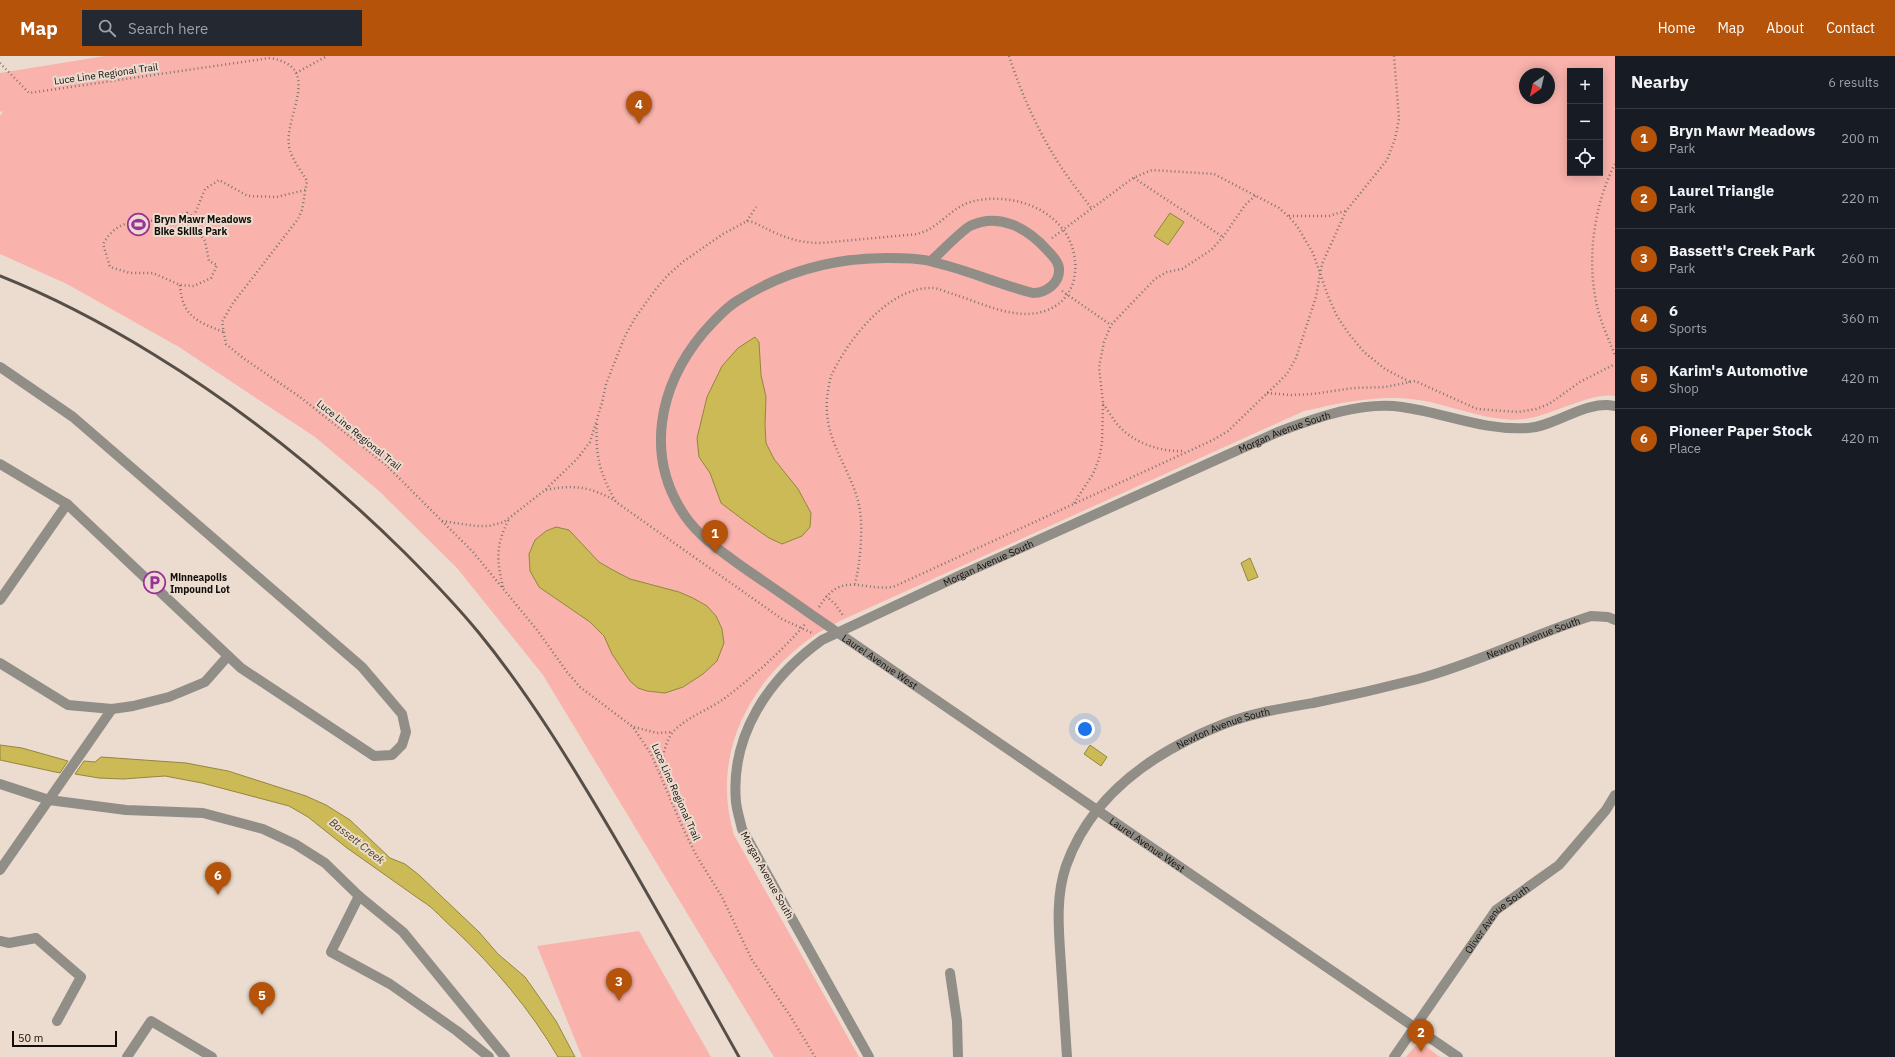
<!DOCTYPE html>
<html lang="en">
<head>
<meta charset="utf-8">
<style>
  body { margin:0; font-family:"IBM Plex Sans",sans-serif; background:#242831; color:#f1f3f6 }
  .controls { position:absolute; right:12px; top:12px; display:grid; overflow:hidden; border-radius:0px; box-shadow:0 2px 10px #0003 }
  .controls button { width:36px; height:36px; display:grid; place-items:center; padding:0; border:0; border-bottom:1px solid #363941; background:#171b24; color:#f1f3f6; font:20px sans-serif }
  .compass { position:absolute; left:1519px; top:12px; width:36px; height:36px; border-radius:50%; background:#171b24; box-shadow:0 2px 10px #0003; rotate:214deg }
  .scale { position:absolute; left:12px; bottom:10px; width:105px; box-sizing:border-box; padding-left:4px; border:2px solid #130e0a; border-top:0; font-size:11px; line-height:14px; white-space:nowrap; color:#130e0a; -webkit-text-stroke:3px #ebdccf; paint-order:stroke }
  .you { position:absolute; left:1085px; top:673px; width:14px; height:14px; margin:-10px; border:3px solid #fff; border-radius:50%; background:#1a73e8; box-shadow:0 0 0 6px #1a73e833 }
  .badge { display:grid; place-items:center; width:26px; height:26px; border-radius:50%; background:#b45309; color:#fff; font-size:13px; font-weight:700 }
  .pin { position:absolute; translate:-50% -33px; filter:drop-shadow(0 1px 2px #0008) }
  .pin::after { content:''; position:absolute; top:21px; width:14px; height:12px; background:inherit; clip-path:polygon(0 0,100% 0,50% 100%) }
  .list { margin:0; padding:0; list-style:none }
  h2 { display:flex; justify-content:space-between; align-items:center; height:52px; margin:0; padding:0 16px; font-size:17px }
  h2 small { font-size:13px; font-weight:400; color:#9ea1a6 }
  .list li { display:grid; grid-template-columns:26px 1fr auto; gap:12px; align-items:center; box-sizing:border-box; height:60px; padding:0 16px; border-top:1px solid #363941 }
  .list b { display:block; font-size:15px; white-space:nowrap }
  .list p { margin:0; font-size:13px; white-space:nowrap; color:#9ea1a6 }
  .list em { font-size:13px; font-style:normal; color:#9ea1a6 }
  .icon { flex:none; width:22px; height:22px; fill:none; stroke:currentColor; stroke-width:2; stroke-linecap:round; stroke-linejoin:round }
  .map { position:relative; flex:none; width:1615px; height:1001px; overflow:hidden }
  header { display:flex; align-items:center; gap:24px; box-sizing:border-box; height:56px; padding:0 20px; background:#b45309; color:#fff }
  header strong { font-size:19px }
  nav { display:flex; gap:22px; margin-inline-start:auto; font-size:14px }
  .search { width:280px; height:36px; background:#242831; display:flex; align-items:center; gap:10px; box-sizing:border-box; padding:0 14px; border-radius:0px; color:#9ea1a6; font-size:15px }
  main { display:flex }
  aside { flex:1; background:#171b24 }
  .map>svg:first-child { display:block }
</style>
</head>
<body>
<header>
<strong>Map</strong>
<div class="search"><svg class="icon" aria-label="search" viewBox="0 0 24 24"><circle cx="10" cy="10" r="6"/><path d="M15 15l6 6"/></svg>Search here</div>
<nav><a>Home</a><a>Map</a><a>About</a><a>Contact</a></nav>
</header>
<main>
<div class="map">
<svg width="1615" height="1001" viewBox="0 0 1615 1001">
  <rect width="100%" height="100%" fill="#ebdccf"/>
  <path fill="#f9b2ac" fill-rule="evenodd" d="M 105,0 L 1615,0 L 1615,340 C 1589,336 1552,360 1524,363 C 1494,367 1455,351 1425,345 C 1385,337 1343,346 1304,355 L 842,564 C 831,570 818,576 808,584 C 746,630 711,702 734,779 L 859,1001 L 774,1001 L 543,619 L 457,512 L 379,435 L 315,381 L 179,291 L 67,228 L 0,198 L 0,60 L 3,55 L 0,56 L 0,17 ZM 1570,15 L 1600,15 L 1600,117 L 1570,117 ZM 1525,18 L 1549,18 L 1549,42 L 1525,42 Z
    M 639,875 L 711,1001 L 582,1001 L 537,890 Z
    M 1417,988 L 1424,989 L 1440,1001 L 1406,1001 Z"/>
  <path fill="#cbba55" stroke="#94863e" d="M 1170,157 L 1184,166 L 1168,189 L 1154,180 Z
    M 755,281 L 759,286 L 761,319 L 766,341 L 765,368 L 766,387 L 774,403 L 798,433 L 811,457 L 810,471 L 802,480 L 782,488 L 769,482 L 746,466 L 721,447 L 710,417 L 699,401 L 697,382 L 707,341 L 722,310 L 738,292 Z
    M 556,471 L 569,474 L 599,506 L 611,513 L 630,523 L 679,536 L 693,542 L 707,550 L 716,560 L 722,573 L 724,587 L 717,605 L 703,618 L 683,631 L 665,637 L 647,635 L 638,632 L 630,625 L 612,598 L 604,580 L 590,566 L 539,531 L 530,515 L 529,498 L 535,484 L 546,475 Z
    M 1250,502 L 1258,521 L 1248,525 L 1241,507 Z
    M 0,689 L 22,692 L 68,705 L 60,717 L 0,704 Z
    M 1090,689 L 1107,701 L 1101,710 L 1084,698 Z
    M 101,701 L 186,707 L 228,715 L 306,740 L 326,749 L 350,764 L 390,802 L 405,808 L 419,819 L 479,876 L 498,898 L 525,921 L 556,965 L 575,1001 L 558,1001 C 530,953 494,911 454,873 C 443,864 434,852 422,845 L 347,792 L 308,761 L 289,750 L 202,727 L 165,720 L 123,723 L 99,722 L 75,718 L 84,705 L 95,706 Z"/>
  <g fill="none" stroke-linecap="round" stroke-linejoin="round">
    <path stroke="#7f756c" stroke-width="2.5" stroke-dasharray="1 3" stroke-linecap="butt" d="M 1009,0 C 1021,36 1036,71 1056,103 C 1067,121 1080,137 1092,153
      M 0,7 L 29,37 L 270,2 C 324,11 284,59 289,90 C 291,103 301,114 307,125 L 302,154 L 298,163 L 233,247 L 222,266 L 226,288 L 243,302 L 300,341 L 386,409 L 473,496 L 537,574 L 567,616 L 580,631 L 633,671 L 651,698 L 682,770 L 696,799 L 722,841 L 752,904 L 791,961 L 815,1001
      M 296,17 L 327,0
      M 1615,108 C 1593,150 1586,208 1598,254 C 1602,269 1609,284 1615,299
      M 1134,122 L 1223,181
      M 187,157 L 198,163 L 197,174 L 205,185 L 209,205 L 217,209 L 211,222 L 194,230 L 180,229 L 153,217 L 130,217 L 110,211 L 103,188 C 120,159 139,168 166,163 C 173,161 180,159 187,157 Z
      M 194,160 L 205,133 L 219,124 L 248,140 L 277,141 L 305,134
      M 1289,160 L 1329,160 L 1345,155
      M 747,165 L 756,151
      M 1052,182 L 1133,122 L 1152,114 L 1214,118 L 1279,152 L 1288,160 L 1297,170 L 1313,197 L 1328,240 L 1337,260 L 1349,278 L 1364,296 L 1385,313 L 1410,326
      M 180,229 C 182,260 197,266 224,276
      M 1062,235 L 1111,269
      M 1267,337 L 1291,339 L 1313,338 L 1353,332 L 1385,331 L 1415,325 L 1477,353 L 1518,356 L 1536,353 L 1549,348 L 1580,326 L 1615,308
      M 1103,348 C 1108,354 1112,362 1117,368 C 1133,387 1160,396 1184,395
      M 597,368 C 595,400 600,418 616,446 L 782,563 L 812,577
      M 546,434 C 575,428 590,431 616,445
      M 1074,447 L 1093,418 L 1099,403 L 1102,387 L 1103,347 L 1099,311 L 1104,286 L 1111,269 L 1155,223 L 1167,216 L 1182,213 L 1211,194 L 1223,181 L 1245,149 L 1256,139
      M 442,465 L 476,470 L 489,470 L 504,466 L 545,434 L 577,403 L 590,386 L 602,347 L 606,328 L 625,280 L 635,262 L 656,233 L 668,219 L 684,205 L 723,178 L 747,165 L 753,166 C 777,178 793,187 821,187 L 918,178 C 922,176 927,175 931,172 C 946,163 956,149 974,145 C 1014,136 1065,154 1074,198 C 1076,208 1076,217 1073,227 C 1068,241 1059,250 1045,255 C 1015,265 982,247 953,238 C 946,236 938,232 932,232 C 888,231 848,284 831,320 C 829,327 828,335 827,342 C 823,386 853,414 860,454 C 863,475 860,508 855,528
      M 503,531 C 496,502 496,489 509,463
      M 826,540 L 835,548 L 844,561
      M 819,551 C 842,514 860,535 893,531 L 1213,384 L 1228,375 L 1287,318 L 1296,302 L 1316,241 L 1322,208 L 1346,155 L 1387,104 L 1395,83 L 1399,63 L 1394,0
      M 634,671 L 657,677 L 673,676
      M 661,716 C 662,704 665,685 673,676 C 686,661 709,654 725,642 C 754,620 782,595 806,567"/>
    <g stroke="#918d87" stroke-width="10">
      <path id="s1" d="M 931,205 C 940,197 961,175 970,170 C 999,156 1028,172 1048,195 C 1052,199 1059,206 1059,213 C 1060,227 1046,237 1033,237 C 1001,229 970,215 937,207 C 922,202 903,202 887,202 C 834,202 782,216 737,245 C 724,253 713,266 703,277 C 659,330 644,400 685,460 C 701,483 725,498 747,514 C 769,529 791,544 812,559 L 1458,1001"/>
      <path d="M 0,311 L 73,361 L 362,611 L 402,658 L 406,676 L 402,689 L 392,699 L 374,700 L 241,612 L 67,448 L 0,408"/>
      <path d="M 0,544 L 67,448"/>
      <path d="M 0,607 L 68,649 L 112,653 L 133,650 L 169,641 L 205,626 L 228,600"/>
      <path d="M 0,728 L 49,744 L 126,754 L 203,757 L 263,773 L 295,788 L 325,807 L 359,840 L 403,876 L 505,1001"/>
      <path d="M 0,814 L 112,653"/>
      <path d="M 359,840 L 331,896 L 390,928 L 457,975 L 489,1001"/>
      <path d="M 0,885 L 9,887 L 36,882 L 81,921 L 57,965"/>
      <path d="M 950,917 L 957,965 L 958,1001"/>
      <path d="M 127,1001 L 151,965 L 212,1001"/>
      <path id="s2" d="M 869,1001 L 742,773 C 740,764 737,755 736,746 C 730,679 769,622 822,584 L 965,517 L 1278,376 C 1316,362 1361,345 1402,351 C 1445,357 1484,375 1528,372 C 1557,370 1585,344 1615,350"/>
      <path id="s3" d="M 1067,1001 C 1065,970 1063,940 1061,909 C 1059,877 1055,842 1066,810 C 1091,739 1155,695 1224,668 C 1252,657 1283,652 1313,647 C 1348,640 1383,632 1418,623 C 1477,607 1532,579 1591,560 L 1608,561 L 1615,564"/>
      <path id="s4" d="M 1394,1001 L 1496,854 L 1559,809 L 1606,754 L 1615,739"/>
    </g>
    <path stroke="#564e47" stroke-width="3" d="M 0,220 C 53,241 104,268 153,298 C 246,355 326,419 404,496 C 430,522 456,549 479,577 C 528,637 569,704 608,770 C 653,846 696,924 739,1001"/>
  </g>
  <defs>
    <symbol id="stadium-ring" viewBox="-11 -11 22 22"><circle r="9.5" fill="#ebdccf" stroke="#993397" stroke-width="1.5"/><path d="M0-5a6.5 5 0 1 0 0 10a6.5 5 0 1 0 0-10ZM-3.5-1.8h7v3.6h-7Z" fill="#993397"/></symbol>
    <symbol id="parking-ring" viewBox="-11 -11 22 22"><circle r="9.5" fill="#ebdccf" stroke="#993397" stroke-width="1.5"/><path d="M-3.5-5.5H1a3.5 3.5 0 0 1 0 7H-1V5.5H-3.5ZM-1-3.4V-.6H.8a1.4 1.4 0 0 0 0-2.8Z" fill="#993397"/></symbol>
  </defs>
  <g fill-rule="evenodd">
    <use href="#stadium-ring" x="126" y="156" width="25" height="25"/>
    <use href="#parking-ring" x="142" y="514" width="25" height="25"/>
  </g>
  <g text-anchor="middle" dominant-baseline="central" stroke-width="4" stroke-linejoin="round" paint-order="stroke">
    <g font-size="10" fill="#130e0a" stroke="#ebdccf">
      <text transform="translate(106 18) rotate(-8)">Luce Line Regional Trail</text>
      <text stroke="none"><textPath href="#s2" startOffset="988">Morgan Avenue South</textPath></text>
      <text transform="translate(359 379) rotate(39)">Luce Line Regional Trail</text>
      <text stroke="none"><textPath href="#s2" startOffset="664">Morgan Avenue South</textPath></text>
      <text stroke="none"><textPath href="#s3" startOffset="733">Newton Avenue South</textPath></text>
      <text stroke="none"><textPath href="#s1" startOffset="1000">Laurel Avenue West</textPath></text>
      <text stroke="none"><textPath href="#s3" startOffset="409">Newton Avenue South</textPath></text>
      <text transform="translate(676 736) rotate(66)">Luce Line Regional Trail</text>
      <text stroke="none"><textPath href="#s1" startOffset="1324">Laurel Avenue West</textPath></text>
      <text transform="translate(767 819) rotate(61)">Morgan Avenue South</text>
      <text stroke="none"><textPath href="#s4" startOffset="173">Oliver Avenue South</textPath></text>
    </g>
    <g font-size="10" font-weight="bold" fill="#130e0a" stroke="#ebdccf" text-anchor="start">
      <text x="154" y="163">Bryn Mawr Meadows<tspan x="154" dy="12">Bike Skills Park</tspan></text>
      <text x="170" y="521">Minneapolis<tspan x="170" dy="12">Impound Lot</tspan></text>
    </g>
    <g font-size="11" font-style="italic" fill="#463f14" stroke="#ebdccf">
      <text transform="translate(357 785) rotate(38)">Bassett Creek</text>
    </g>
  </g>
</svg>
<div class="controls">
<button>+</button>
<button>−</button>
<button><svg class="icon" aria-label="locate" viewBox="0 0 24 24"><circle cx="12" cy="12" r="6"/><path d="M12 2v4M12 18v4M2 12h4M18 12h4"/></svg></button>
</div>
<svg class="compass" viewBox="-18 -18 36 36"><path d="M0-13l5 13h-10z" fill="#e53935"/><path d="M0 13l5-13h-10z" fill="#9ea1a6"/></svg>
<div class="scale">50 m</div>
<div class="you"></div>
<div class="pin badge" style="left:715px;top:497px">1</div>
<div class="pin badge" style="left:1421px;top:996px">2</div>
<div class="pin badge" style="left:619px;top:945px">3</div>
<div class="pin badge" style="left:639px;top:68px">4</div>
<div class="pin badge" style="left:262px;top:959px">5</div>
<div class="pin badge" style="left:218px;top:839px">6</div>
</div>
<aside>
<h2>Nearby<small>6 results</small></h2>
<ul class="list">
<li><span class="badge">1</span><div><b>Bryn Mawr Meadows</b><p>Park</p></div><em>200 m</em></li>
<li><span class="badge">2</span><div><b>Laurel Triangle</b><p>Park</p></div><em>220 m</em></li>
<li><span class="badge">3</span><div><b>Bassett's Creek Park</b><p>Park</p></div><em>260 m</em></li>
<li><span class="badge">4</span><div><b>6</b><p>Sports</p></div><em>360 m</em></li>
<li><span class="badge">5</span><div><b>Karim's Automotive</b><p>Shop</p></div><em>420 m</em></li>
<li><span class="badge">6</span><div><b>Pioneer Paper Stock</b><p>Place</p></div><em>420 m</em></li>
</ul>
</aside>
</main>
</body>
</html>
